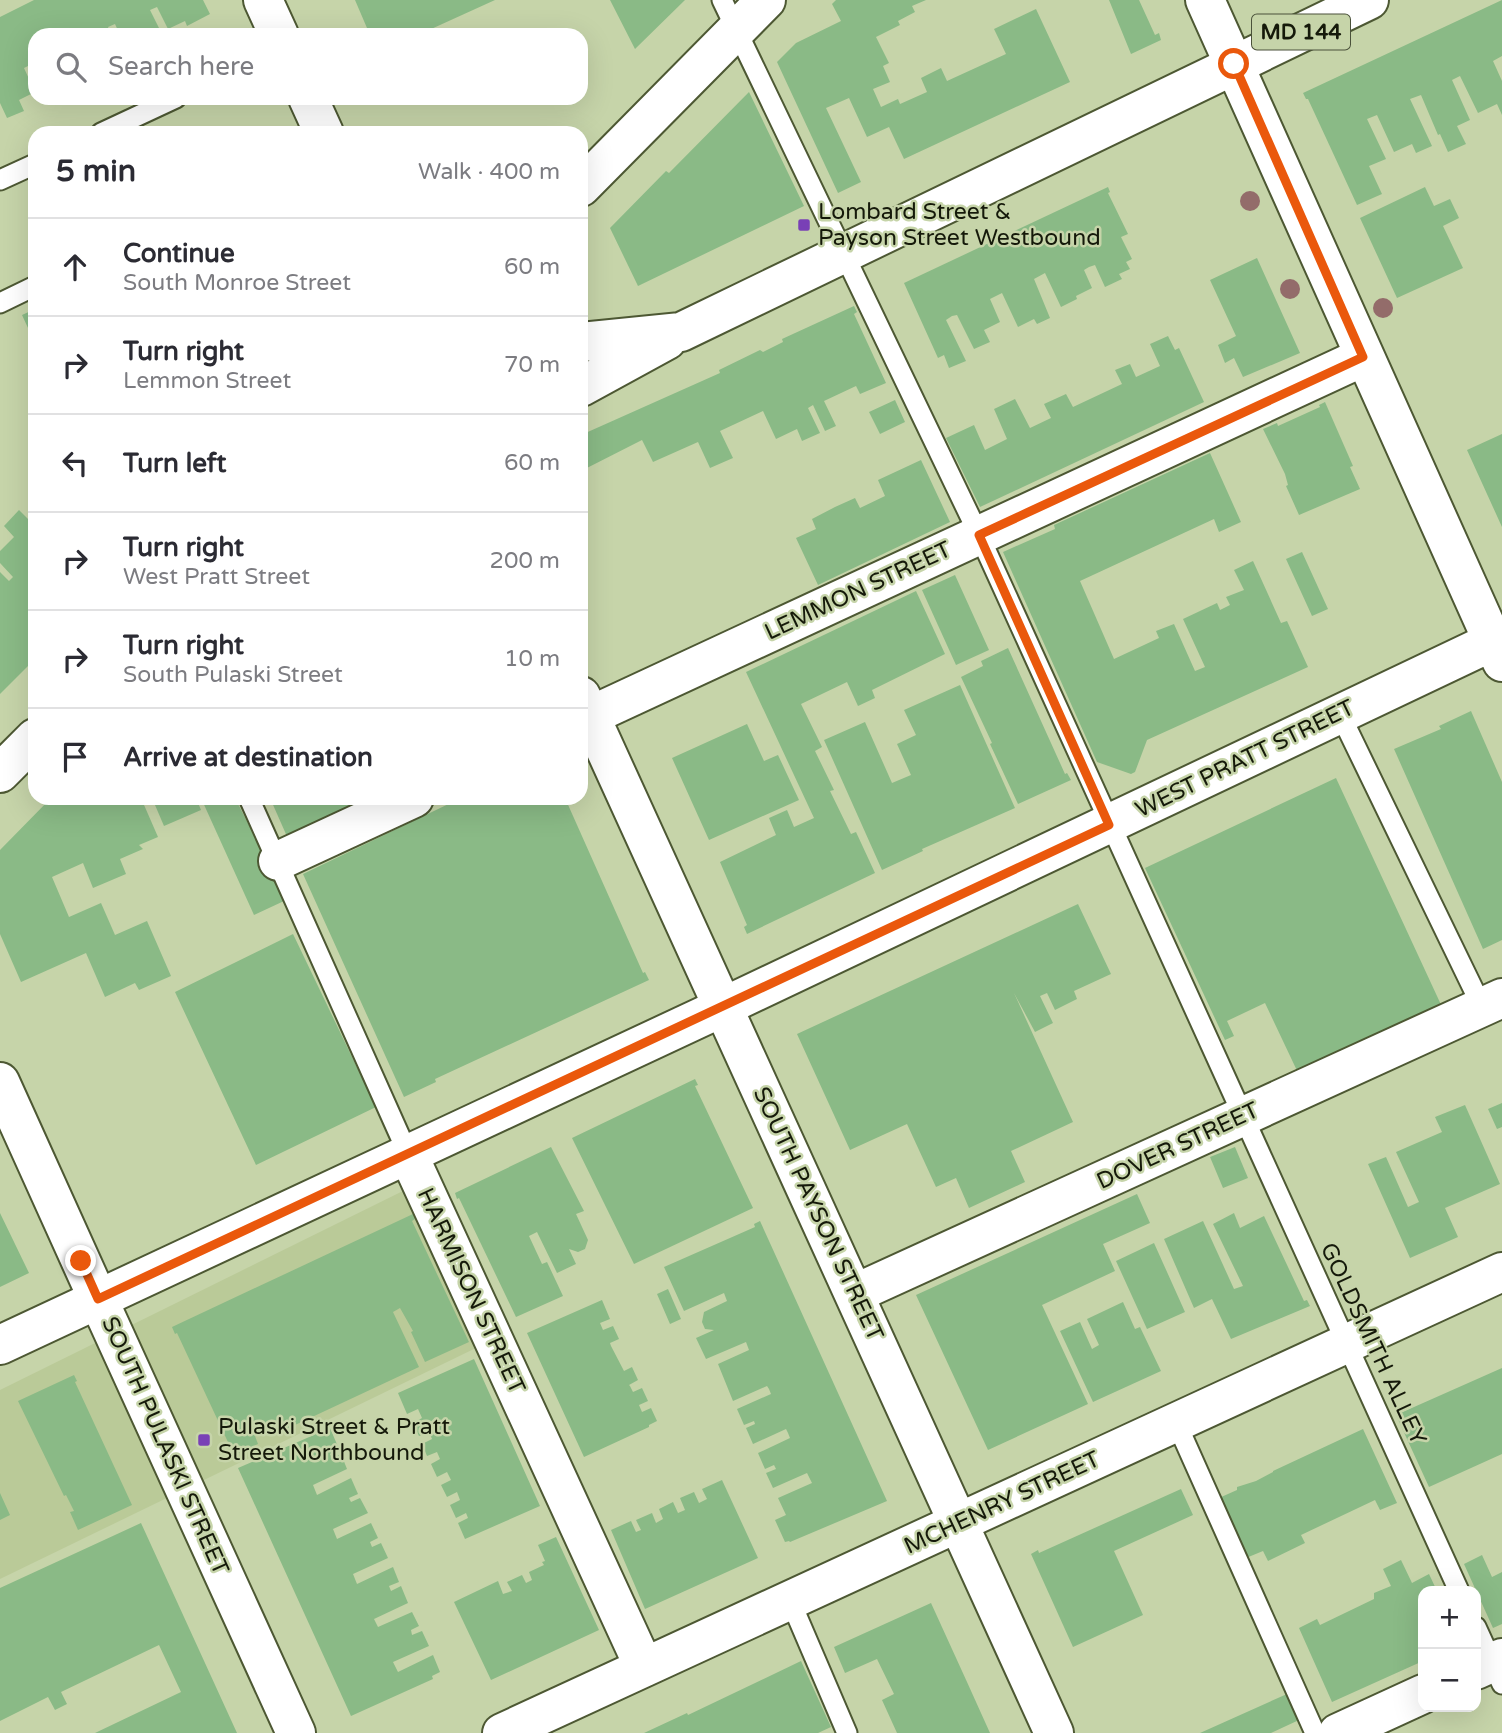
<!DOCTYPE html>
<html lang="en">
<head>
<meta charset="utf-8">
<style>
  body { margin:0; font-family:"Varela Round",sans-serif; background:#f7f7f7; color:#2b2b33 }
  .controls { position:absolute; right:21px; bottom:21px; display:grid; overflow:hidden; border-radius:14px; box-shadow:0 7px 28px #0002 }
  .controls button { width:63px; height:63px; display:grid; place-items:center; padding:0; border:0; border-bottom:2px solid #e1e1e2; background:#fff; color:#2b2b33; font:35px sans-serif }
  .stop { position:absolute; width:21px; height:21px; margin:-16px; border:5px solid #ea580c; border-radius:50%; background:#fff }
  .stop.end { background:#ea580c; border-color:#fff; box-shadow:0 2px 7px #0008 }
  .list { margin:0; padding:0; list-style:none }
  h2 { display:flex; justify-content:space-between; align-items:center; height:91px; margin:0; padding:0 28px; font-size:30px }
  h2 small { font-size:23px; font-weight:400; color:#7c7c81 }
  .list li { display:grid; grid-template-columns:46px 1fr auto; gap:21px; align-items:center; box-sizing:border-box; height:98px; padding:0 28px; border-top:2px solid #e1e1e2 }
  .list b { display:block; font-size:26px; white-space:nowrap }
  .list p { margin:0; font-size:23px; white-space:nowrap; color:#7c7c81 }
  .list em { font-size:23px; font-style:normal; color:#7c7c81 }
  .icon { flex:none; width:38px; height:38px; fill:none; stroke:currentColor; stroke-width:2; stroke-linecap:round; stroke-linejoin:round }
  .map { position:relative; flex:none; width:1502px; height:1733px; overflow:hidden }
  .search { position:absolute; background:#fff; box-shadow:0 7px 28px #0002; left:28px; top:28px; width:560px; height:77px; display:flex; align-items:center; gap:18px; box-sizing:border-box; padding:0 24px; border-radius:21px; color:#7c7c81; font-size:26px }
  .panel { position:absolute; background:#fff; box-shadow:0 7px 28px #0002; left:28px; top:126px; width:560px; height:679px; border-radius:21px }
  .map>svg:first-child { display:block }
</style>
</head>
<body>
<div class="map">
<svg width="1502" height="1733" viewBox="0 0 1502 1733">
  <rect width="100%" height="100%" fill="#c6d4a9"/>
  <path fill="#baca98" d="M 409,1188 L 480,1346 L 0,1579 L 0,1390 Z"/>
  <path fill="#8aba86" d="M 34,0 L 203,0 L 210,14 L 187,26 L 185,21 L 168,29 L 157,7 L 150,10 L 161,32 L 156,35 L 120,35 L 115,24 L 108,27 L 111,35 L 35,35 L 35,71 L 32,64 L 24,68 L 35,92 L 19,100 L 24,111 L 7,118 L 0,103 L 0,17 Z
    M 355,0 L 495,0 L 418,35 L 370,35 Z
    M 610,0 L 685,0 L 635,49 Z
    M 836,0 L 926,0 L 912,6 L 915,12 L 898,21 L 900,25 L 876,37 L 889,63 L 883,66 L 890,82 L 873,89 L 881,107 L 898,99 L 900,104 L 927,92 L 921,78 L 941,68 L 947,81 L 1006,54 L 994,29 L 1036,9 L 1070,82 L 904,159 L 889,127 L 867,137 L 849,98 L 826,108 L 861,182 L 838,193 L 777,62 L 796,43 L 841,21 L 832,4 Z
    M 1109,0 L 1139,0 L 1155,35 L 1159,33 L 1161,40 L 1131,54 Z
    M 1502,0 L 1502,56 L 1493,61 L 1502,81 L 1502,115 L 1497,104 L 1478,113 L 1460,76 L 1452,80 L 1470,120 L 1457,126 L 1466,144 L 1448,152 L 1440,134 L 1438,135 L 1421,95 L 1410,99 L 1432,146 L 1416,153 L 1412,144 L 1394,152 L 1377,115 L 1367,119 L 1386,159 L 1369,166 L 1382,194 L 1357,205 L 1308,99 L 1306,99 L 1303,93 Z
    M 749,92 L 804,206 L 638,286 L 610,228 L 666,171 L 669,173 Z
    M 1108,187 L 1110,192 L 1108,193 L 1128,234 L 1121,237 L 1132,259 L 1126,262 L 1130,269 L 1119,274 L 1122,279 L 1105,287 L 1095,265 L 1089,267 L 1084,270 L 1092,288 L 1076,296 L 1077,299 L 1061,307 L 1045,273 L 1034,279 L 1050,318 L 1037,324 L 1034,319 L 1018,327 L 1002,293 L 990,299 L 1000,322 L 984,330 L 990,342 L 974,349 L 957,315 L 952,316 L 946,320 L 966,361 L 949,368 L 944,355 L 938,358 L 904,283 Z
    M 1425,187 L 1434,206 L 1450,199 L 1459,218 L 1443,226 L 1463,268 L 1397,298 L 1360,218 Z
    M 1257,258 L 1300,353 L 1243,377 L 1234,358 L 1225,363 L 1218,345 L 1236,336 L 1210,280 Z
    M 854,306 L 857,312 L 854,314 L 886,383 L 860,394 L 856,386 L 824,401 L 836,426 L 825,431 L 813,405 L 808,408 L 820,433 L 802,441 L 797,429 L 776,439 L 763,411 L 720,431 L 733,458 L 710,468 L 698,442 L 653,462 L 642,440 L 581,471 L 581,435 L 720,373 L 719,370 L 760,350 L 763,352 L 783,342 L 782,339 Z
    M 35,309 L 35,343 L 22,315 Z
    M 1168,336 L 1175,350 L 1179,348 L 1204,402 L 980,507 L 946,438 L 974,425 L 985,450 L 1007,439 L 994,409 L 1015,399 L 1030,428 L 1051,418 L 1044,404 L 1066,394 L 1073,407 L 1122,384 L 1115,370 L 1130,364 L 1136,377 L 1160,366 L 1150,344 Z
    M 895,400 L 905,422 L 880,434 L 869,412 Z
    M 1325,402 L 1353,466 L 1350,467 L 1360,489 L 1299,515 L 1286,486 L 1288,485 L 1285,474 L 1263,429 L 1277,423 L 1278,426 L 1320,407 L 1319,405 Z
    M 1502,434 L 1502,527 L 1467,450 Z
    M 1210,453 L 1241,522 L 1219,532 L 1214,519 L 1080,581 L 1114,659 L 1159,638 L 1156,631 L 1174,624 L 1195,671 L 1205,667 L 1183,619 L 1217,603 L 1220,610 L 1230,605 L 1226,597 L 1244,590 L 1234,570 L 1253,561 L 1281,623 L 1287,621 L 1308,667 L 1147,740 L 1135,772 L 1131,774 L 1097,762 L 1003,552 L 1055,529 L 1054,525 Z
    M 921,460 L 950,522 L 818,585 L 796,538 L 816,529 L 812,519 L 835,507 L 855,498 L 860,508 L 885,496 L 878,480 Z
    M 19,510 L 35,526 L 35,659 L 0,694 L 0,572 L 9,581 L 13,577 L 0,563 L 0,551 L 14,537 L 4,526 Z
    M 1302,552 L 1328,609 L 1312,616 L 1286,559 Z
    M 955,575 L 989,650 L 956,665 L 922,590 Z
    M 916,591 L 945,654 L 872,690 L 875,698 L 858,706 L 847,682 L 801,704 L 822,747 L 815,751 L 834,790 L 830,791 L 851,834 L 856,832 L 875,873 L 747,934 L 744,927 L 747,925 L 720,862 L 776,835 L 769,818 L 787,810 L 794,827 L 814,818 L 746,672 Z
    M 1008,648 L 1065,774 L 1067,773 L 1071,780 L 1018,804 L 990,744 L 992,743 L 961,677 L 983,666 L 981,661 Z
    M 960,685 L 1015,808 L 922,849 L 923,851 L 882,870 L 824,740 L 865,722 L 892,783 L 911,775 L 897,744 L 916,735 L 904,710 Z
    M 1471,711 L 1502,782 L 1502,940 L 1483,949 L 1394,749 L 1441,729 L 1439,726 Z
    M 747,724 L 764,761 L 778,755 L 799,800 L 709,840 L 672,758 Z
    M 1336,778 L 1443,1009 L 1300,1077 L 1265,1003 L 1227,1021 L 1234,1036 L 1225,1040 L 1145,868 Z
    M 51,798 L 141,798 L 158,837 L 139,845 L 143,849 L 120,859 L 126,874 L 93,888 L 83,863 L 52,877 L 69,917 L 101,903 L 115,935 L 147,921 L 171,976 L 139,990 L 135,983 L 105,997 L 86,953 L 21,982 L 0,934 L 0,850 Z
    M 152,798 L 196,798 L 201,810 L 164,826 Z
    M 201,798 L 235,798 L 271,868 L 284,901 L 254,915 Z
    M 270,798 L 368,798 L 371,804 L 289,841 Z
    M 461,798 L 565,798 L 643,973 L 645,972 L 649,980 L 435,1079 L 436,1082 L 404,1097 L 303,874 Z
    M 1078,904 L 1111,974 L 1074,991 L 1077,999 L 1055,1010 L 1047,993 L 1040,996 L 1053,1023 L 1035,1032 L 1014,993 L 1073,1122 L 1011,1151 L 1025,1182 L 969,1208 L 956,1178 L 936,1187 L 907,1124 L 850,1150 L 797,1034 Z
    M 293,934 L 376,1107 L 256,1165 L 175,992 Z
    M 695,1079 L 698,1085 L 695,1086 L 753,1208 L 634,1264 L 572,1138 Z
    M 1502,1103 L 1502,1127 L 1497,1129 L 1488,1109 Z
    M 1465,1105 L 1500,1184 L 1445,1208 L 1458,1237 L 1410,1258 L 1368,1164 L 1386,1157 L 1408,1207 L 1419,1202 L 1396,1152 L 1442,1132 L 1435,1117 Z
    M 551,1147 L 584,1211 L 576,1214 L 588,1240 L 585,1249 L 578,1252 L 569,1249 L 576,1264 L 557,1273 L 537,1232 L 529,1236 L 542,1264 L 547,1262 L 563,1296 L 516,1317 L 459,1198 L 457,1199 L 455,1193 Z
    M 1235,1147 L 1248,1178 L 1223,1188 L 1210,1157 Z
    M 1137,1194 L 1150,1223 L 1103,1244 L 1115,1271 L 1042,1305 L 1088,1404 L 988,1450 L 916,1295 Z
    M 0,1213 L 29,1273 L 0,1287 Z
    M 1234,1213 L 1240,1228 L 1264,1216 L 1304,1301 L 1307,1300 L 1310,1306 L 1231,1339 L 1212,1299 L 1194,1308 L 1164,1239 L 1203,1221 L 1234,1289 L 1243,1286 L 1213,1224 Z
    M 413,1214 L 415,1219 L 412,1221 L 469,1342 L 425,1362 L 411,1332 L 413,1331 L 400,1308 L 393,1312 L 419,1367 L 280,1432 L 277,1426 L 255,1436 L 258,1444 L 234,1455 L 177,1333 L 175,1334 L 172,1327 Z
    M 760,1221 L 887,1501 L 790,1542 L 789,1541 L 785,1542 L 775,1520 L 786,1515 L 778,1498 L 812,1483 L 807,1473 L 773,1488 L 766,1473 L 776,1469 L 774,1465 L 765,1469 L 758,1453 L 790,1438 L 788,1433 L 786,1429 L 753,1444 L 746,1428 L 755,1424 L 754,1421 L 744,1425 L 737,1409 L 771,1394 L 769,1389 L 767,1386 L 733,1401 L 718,1364 L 749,1350 L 746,1342 L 706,1359 L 696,1338 L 714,1330 L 705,1329 L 702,1322 L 704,1312 L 727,1301 L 724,1293 L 684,1311 L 664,1267 L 755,1227 L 754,1224 Z
    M 1154,1243 L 1185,1312 L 1147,1329 L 1116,1261 Z
    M 668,1289 L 681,1319 L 670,1324 L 657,1294 Z
    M 602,1300 L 610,1319 L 600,1323 L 603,1330 L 613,1326 L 619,1339 L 610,1343 L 611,1346 L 624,1371 L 632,1367 L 638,1380 L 629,1385 L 630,1386 L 633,1392 L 642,1388 L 648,1401 L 639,1405 L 642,1412 L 651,1408 L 657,1421 L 649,1425 L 649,1427 L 584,1457 L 527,1333 Z
    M 1123,1302 L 1135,1329 L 1140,1327 L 1161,1371 L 1093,1402 L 1060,1331 L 1080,1322 L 1092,1349 L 1099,1345 L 1087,1319 Z
    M 474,1359 L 540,1506 L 465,1539 L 458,1523 L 468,1518 L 466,1513 L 456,1518 L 450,1505 L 460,1500 L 457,1492 L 447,1497 L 441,1485 L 451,1480 L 447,1472 L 437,1477 L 431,1464 L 440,1459 L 437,1452 L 427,1456 L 422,1444 L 432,1439 L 429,1432 L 419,1436 L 413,1423 L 422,1418 L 418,1409 L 407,1414 L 398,1393 Z
    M 1502,1368 L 1502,1454 L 1429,1487 L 1396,1415 Z
    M 74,1375 L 77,1381 L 75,1382 L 132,1505 L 78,1530 L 70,1512 L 74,1511 L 66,1495 L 64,1496 L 18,1401 Z
    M 330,1428 L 339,1449 L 330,1454 L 332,1458 L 341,1454 L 347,1469 L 313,1485 L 317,1495 L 351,1478 L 358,1494 L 349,1498 L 351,1502 L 360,1498 L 368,1513 L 333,1529 L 337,1539 L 371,1523 L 378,1538 L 370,1542 L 372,1547 L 381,1543 L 388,1558 L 353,1574 L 357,1584 L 393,1567 L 399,1582 L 389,1586 L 391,1591 L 401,1586 L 408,1603 L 374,1619 L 378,1627 L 412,1612 L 419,1626 L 411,1630 L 412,1635 L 422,1631 L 429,1646 L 393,1662 L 398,1672 L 433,1655 L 440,1672 L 432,1676 L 433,1679 L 351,1716 L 238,1468 Z
    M 1363,1429 L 1397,1503 L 1380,1510 L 1375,1500 L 1301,1535 L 1305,1543 L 1268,1561 L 1263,1551 L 1246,1558 L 1219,1498 L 1237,1490 L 1237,1487 L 1256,1481 L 1273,1472 L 1273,1471 Z
    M 722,1480 L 758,1558 L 645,1609 L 611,1530 L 631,1521 L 636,1532 L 641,1530 L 636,1520 L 652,1513 L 656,1523 L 663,1519 L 659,1509 L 673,1502 L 678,1513 L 685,1510 L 680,1498 L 694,1492 L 699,1503 L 707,1499 L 702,1489 Z
    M 1181,1489 L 1193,1515 L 1114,1551 L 1143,1615 L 1073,1647 L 1031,1554 L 1038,1550 L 1039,1553 Z
    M 0,1493 L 10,1515 L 0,1520 Z
    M 141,1523 L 237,1733 L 95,1733 L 181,1692 L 159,1645 L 61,1692 L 67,1704 L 55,1710 L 48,1697 L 0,1721 L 0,1588 Z
    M 556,1537 L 599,1630 L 491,1680 L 454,1602 L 498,1581 L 503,1594 L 512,1591 L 507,1582 L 522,1575 L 526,1583 L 532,1580 L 529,1572 L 544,1565 L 542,1562 L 545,1561 L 538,1545 Z
    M 1482,1555 L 1492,1577 L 1502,1572 L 1502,1624 L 1493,1628 L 1464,1564 Z
    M 1401,1560 L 1412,1583 L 1429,1574 L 1437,1591 L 1423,1591 L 1423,1661 L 1332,1702 L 1299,1628 L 1317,1619 L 1320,1625 L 1374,1599 L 1374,1593 L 1391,1586 L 1383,1569 Z
    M 931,1603 L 967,1682 L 990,1733 L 897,1733 L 882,1700 L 894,1694 L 877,1659 L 845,1673 L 834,1647 Z
    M 801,1661 L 831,1727 L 818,1733 L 644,1733 L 687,1713 L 688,1715 Z
    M 1287,1694 L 1299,1720 L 1271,1733 L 1200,1733 Z"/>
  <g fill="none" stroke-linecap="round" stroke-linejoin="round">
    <defs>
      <path id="lane" d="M 722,0 L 979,535 L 1459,1591
        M 101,133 L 176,98
        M 0,180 L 35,164
        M 0,303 L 35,286
        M 1340,714 L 1482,1007
        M 249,798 L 408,1154
        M 1176,1422 L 1315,1733
        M 790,1600 L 847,1733
        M 1476,1627 L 1502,1684"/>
      <path id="street" d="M 263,0 L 279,35
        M 308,98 L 324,133
        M 581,187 L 766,0
        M 581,696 L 1054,1733
        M 581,720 L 1363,357
        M 278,861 L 414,798
        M 408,1154 L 644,1667
        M 854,1294 L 1502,998
        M 98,1299 L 296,1733
        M 1476,1670 L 1502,1658
        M 502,1733 L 1502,1272
        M 1338,1733 L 1423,1694"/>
      <path id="secondary" d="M 0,1082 L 98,1299"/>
      <path id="primary" d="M 1205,0 L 1502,662
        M 581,342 L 681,332 L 1369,0
        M 581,387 L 667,340
        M 0,773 L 35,738
        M 0,1345 L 723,1007 L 1502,637"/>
    </defs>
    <use href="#lane" stroke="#4d5833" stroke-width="23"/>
    <use href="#street" stroke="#4d5833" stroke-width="42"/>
    <use href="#secondary" stroke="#4d5833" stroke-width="42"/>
    <use href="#primary" stroke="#4d5833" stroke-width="42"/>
    <use href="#lane" stroke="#fff" stroke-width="19"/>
    <use href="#street" stroke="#fff" stroke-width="38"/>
    <use href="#secondary" stroke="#fff" stroke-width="38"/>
    <use href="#primary" stroke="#fff" stroke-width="38"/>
  </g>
  <g fill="#936c6a">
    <circle cx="1250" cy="201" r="10"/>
    <circle cx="1290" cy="289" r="10"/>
    <circle cx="1383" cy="308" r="10"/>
  </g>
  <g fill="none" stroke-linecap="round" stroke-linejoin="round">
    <path stroke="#ea580c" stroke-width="9" d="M 81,1261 L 98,1299 L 1109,825 L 979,535 L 1363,357 L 1234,64"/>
  </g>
  <g fill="#7940b6" stroke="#c6d4a9" stroke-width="2.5">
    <rect x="797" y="218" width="14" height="14" rx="3.5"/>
    <rect x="197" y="1433" width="14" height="14" rx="3.5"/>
  </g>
  <g text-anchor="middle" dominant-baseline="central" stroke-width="5" stroke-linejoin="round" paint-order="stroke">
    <rect fill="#c6d4a9" stroke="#4a513a" stroke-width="2" x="1252" y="14.5" width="98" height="35" rx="5"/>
    <g font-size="21" font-weight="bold" fill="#15190a">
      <text x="1301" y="32">MD 144</text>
    </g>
    <g font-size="23" fill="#15190a" stroke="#c6d4a9" text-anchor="start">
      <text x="818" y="212">Lombard Street &amp;<tspan x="818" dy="26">Payson Street Westbound</tspan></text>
      <text x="218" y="1427">Pulaski Street &amp; Pratt<tspan x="218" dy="26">Street Northbound</tspan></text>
    </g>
    <g font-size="23" fill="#15190a" stroke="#c6d4a9">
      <text transform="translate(858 591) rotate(-25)">LEMMON STREET</text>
      <text transform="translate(1245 759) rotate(-26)">WEST PRATT STREET</text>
      <text transform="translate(1178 1146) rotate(-25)">DOVER STREET</text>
      <text transform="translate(818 1214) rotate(65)">SOUTH PAYSON STREET</text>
      <text transform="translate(471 1291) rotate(65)">HARMISON STREET</text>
      <text transform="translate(1373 1344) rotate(65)">GOLDSMITH ALLEY</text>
      <text transform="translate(165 1446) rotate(66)">SOUTH PULASKI STREET</text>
      <text transform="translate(1002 1503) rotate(-25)">MCHENRY STREET</text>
    </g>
  </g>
</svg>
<div class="controls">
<button>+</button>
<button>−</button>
</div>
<div class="stop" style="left:1234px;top:64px"></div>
<div class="stop end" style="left:81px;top:1261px"></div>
<div class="search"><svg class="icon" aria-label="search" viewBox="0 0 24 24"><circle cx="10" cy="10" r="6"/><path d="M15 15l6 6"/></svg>Search here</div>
<section class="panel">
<h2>5 min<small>Walk · 400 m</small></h2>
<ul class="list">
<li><svg class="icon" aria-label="ahead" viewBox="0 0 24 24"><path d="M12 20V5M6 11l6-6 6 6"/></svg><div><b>Continue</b><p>South Monroe Street</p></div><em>60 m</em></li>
<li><svg class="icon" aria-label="right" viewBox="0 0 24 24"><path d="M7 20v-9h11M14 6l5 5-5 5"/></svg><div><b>Turn right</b><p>Lemmon Street</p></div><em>70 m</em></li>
<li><svg class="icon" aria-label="left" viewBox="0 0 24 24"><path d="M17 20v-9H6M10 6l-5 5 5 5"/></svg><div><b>Turn left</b></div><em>60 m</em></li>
<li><svg class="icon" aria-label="right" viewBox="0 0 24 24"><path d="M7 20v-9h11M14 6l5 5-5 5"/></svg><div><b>Turn right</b><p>West Pratt Street</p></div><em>200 m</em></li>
<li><svg class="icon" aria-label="right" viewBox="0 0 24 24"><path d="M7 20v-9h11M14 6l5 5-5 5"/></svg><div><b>Turn right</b><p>South Pulaski Street</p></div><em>10 m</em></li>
<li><svg class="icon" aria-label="arrive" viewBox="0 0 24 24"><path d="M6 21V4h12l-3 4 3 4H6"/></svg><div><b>Arrive at destination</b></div></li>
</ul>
</section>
</div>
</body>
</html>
